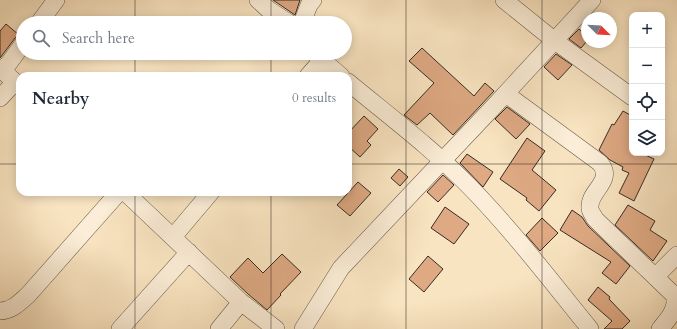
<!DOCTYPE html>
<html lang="en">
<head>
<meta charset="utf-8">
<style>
  body { margin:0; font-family:Cardo,serif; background:#f2f2f3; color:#1f2937 }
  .controls { position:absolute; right:12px; top:12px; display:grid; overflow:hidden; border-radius:8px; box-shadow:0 2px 10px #0003 }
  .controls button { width:36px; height:36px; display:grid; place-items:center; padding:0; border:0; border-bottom:1px solid #e0e1e3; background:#fff; color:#1f2937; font:20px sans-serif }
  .compass { position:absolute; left:581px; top:12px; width:36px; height:36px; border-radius:50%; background:#fff; box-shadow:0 2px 10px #0003; rotate:114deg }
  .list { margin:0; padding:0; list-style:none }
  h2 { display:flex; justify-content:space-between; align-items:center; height:52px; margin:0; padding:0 16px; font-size:17px }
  h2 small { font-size:13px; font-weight:400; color:#747a83 }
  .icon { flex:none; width:22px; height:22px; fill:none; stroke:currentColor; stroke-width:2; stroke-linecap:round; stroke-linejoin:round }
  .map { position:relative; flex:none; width:677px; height:329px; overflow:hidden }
  .search { position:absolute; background:#fff; box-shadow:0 2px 10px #0003; left:16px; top:16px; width:336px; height:44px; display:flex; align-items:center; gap:10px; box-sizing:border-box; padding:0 14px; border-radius:22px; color:#747a83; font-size:15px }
  .panel { position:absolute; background:#fff; box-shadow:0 2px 10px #0003; left:16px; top:72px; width:336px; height:124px; border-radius:12px }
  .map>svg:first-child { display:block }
</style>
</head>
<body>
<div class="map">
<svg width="677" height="329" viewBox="0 0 677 329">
  <rect width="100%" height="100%" fill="#f9e4c1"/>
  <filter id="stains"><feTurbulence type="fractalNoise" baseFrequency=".005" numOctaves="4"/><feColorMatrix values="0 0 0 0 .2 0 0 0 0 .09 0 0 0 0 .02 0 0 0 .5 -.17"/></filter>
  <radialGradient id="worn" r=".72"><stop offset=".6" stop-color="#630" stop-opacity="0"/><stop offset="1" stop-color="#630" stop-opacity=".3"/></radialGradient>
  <path fill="#dea983" stroke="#362c24" d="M 273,0 L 300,0 L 295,15 Z
    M 6,24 L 19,35 L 15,38 L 0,58 L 0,31 Z
    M 579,29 L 587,36 L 587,41 L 581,48 L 569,39 Z
    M 422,48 L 474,96 L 485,83 L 494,91 L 453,135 L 430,113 L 417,125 L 404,115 L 434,83 L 409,61 Z
    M 556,54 L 572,65 L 558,80 L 544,67 Z
    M 507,107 L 530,124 L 516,139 L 495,119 Z
    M 623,111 L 632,116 L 632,153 L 641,153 L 654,159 L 634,201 L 619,193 L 629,173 L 622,170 L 623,167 L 610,160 L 599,150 L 612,124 L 614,125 Z
    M 364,116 L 378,129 L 367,141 L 371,145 L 360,157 L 348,146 L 348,133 Z
    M 527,138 L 545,151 L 532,170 L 556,190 L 539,211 L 526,200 L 527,198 L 500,179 Z
    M 467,154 L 493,172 L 483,187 L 460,163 Z
    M 399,169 L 408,177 L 400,186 L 391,178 Z
    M 443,175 L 454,185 L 438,202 L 427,192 Z
    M 358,182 L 371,193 L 350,216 L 337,205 Z
    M 628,205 L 655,221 L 650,230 L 667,241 L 653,261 L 615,225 Z
    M 445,207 L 469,224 L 454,244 L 431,228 Z
    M 572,210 L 582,217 L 588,226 L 630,266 L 616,284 L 602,273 L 611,262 L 560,230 Z
    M 542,218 L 558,233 L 540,251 L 526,235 Z
    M 282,254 L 301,272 L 280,294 L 281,295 L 267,310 L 248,294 L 230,277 L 248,258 L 263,273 Z
    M 428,256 L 443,269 L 424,292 L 409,279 Z
    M 598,287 L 610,297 L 609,299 L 630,321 L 622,329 L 604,329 L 612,321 L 588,300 Z"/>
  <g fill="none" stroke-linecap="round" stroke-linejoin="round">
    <defs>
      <path id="minor" d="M 258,0 L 269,10 L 289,23
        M 504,0 L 555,41 L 632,97
        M 39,23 L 56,0
        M 302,23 L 309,5 L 313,0
        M 314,53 L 341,76
        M 0,68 L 20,87
        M 3,71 L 23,44
        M 308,76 L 322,60
        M 348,82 C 389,116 433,149 470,187 C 513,231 551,281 590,329
        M 506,94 L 600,163 C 615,181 588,191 590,208 C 590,212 594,216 595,219 L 675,296 C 677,310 668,319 660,329
        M 0,98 L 15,82
        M 125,192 L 241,302 L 276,329
        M 173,237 L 211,192
        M 655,277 L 677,255
        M 0,311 C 12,311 20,302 28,295 L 119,192
        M 120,329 L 189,252
        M 219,329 L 241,302
        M 303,329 L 341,268 L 497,103 L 592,0"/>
    </defs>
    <use href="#minor" stroke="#675a4b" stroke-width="18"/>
    <use href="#minor" stroke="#fbedd7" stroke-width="17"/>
  </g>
  <path fill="none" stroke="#362c24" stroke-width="1" stroke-opacity="0.55" d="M 135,0 L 135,23M 271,0 L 271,23M 406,0 L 406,329M 542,0 L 542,329M 135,53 L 135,76M 271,53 L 271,76M 0,164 L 20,164M 348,164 L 677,164M 135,192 L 135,329M 271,192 L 271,329"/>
  <rect width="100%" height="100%" filter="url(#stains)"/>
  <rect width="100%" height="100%" fill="url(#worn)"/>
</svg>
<div class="controls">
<button>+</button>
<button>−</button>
<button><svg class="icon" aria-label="locate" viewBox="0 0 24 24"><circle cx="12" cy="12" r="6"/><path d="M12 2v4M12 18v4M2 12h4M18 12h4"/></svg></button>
<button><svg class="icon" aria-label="layers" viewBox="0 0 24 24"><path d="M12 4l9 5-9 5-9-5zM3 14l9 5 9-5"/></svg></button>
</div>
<svg class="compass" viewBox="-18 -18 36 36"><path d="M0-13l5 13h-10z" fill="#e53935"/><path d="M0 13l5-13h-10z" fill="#747a83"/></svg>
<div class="search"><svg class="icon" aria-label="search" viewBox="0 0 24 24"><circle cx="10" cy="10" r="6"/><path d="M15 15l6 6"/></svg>Search here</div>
<section class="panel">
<h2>Nearby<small>0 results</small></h2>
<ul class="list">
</ul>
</section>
</div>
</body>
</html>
